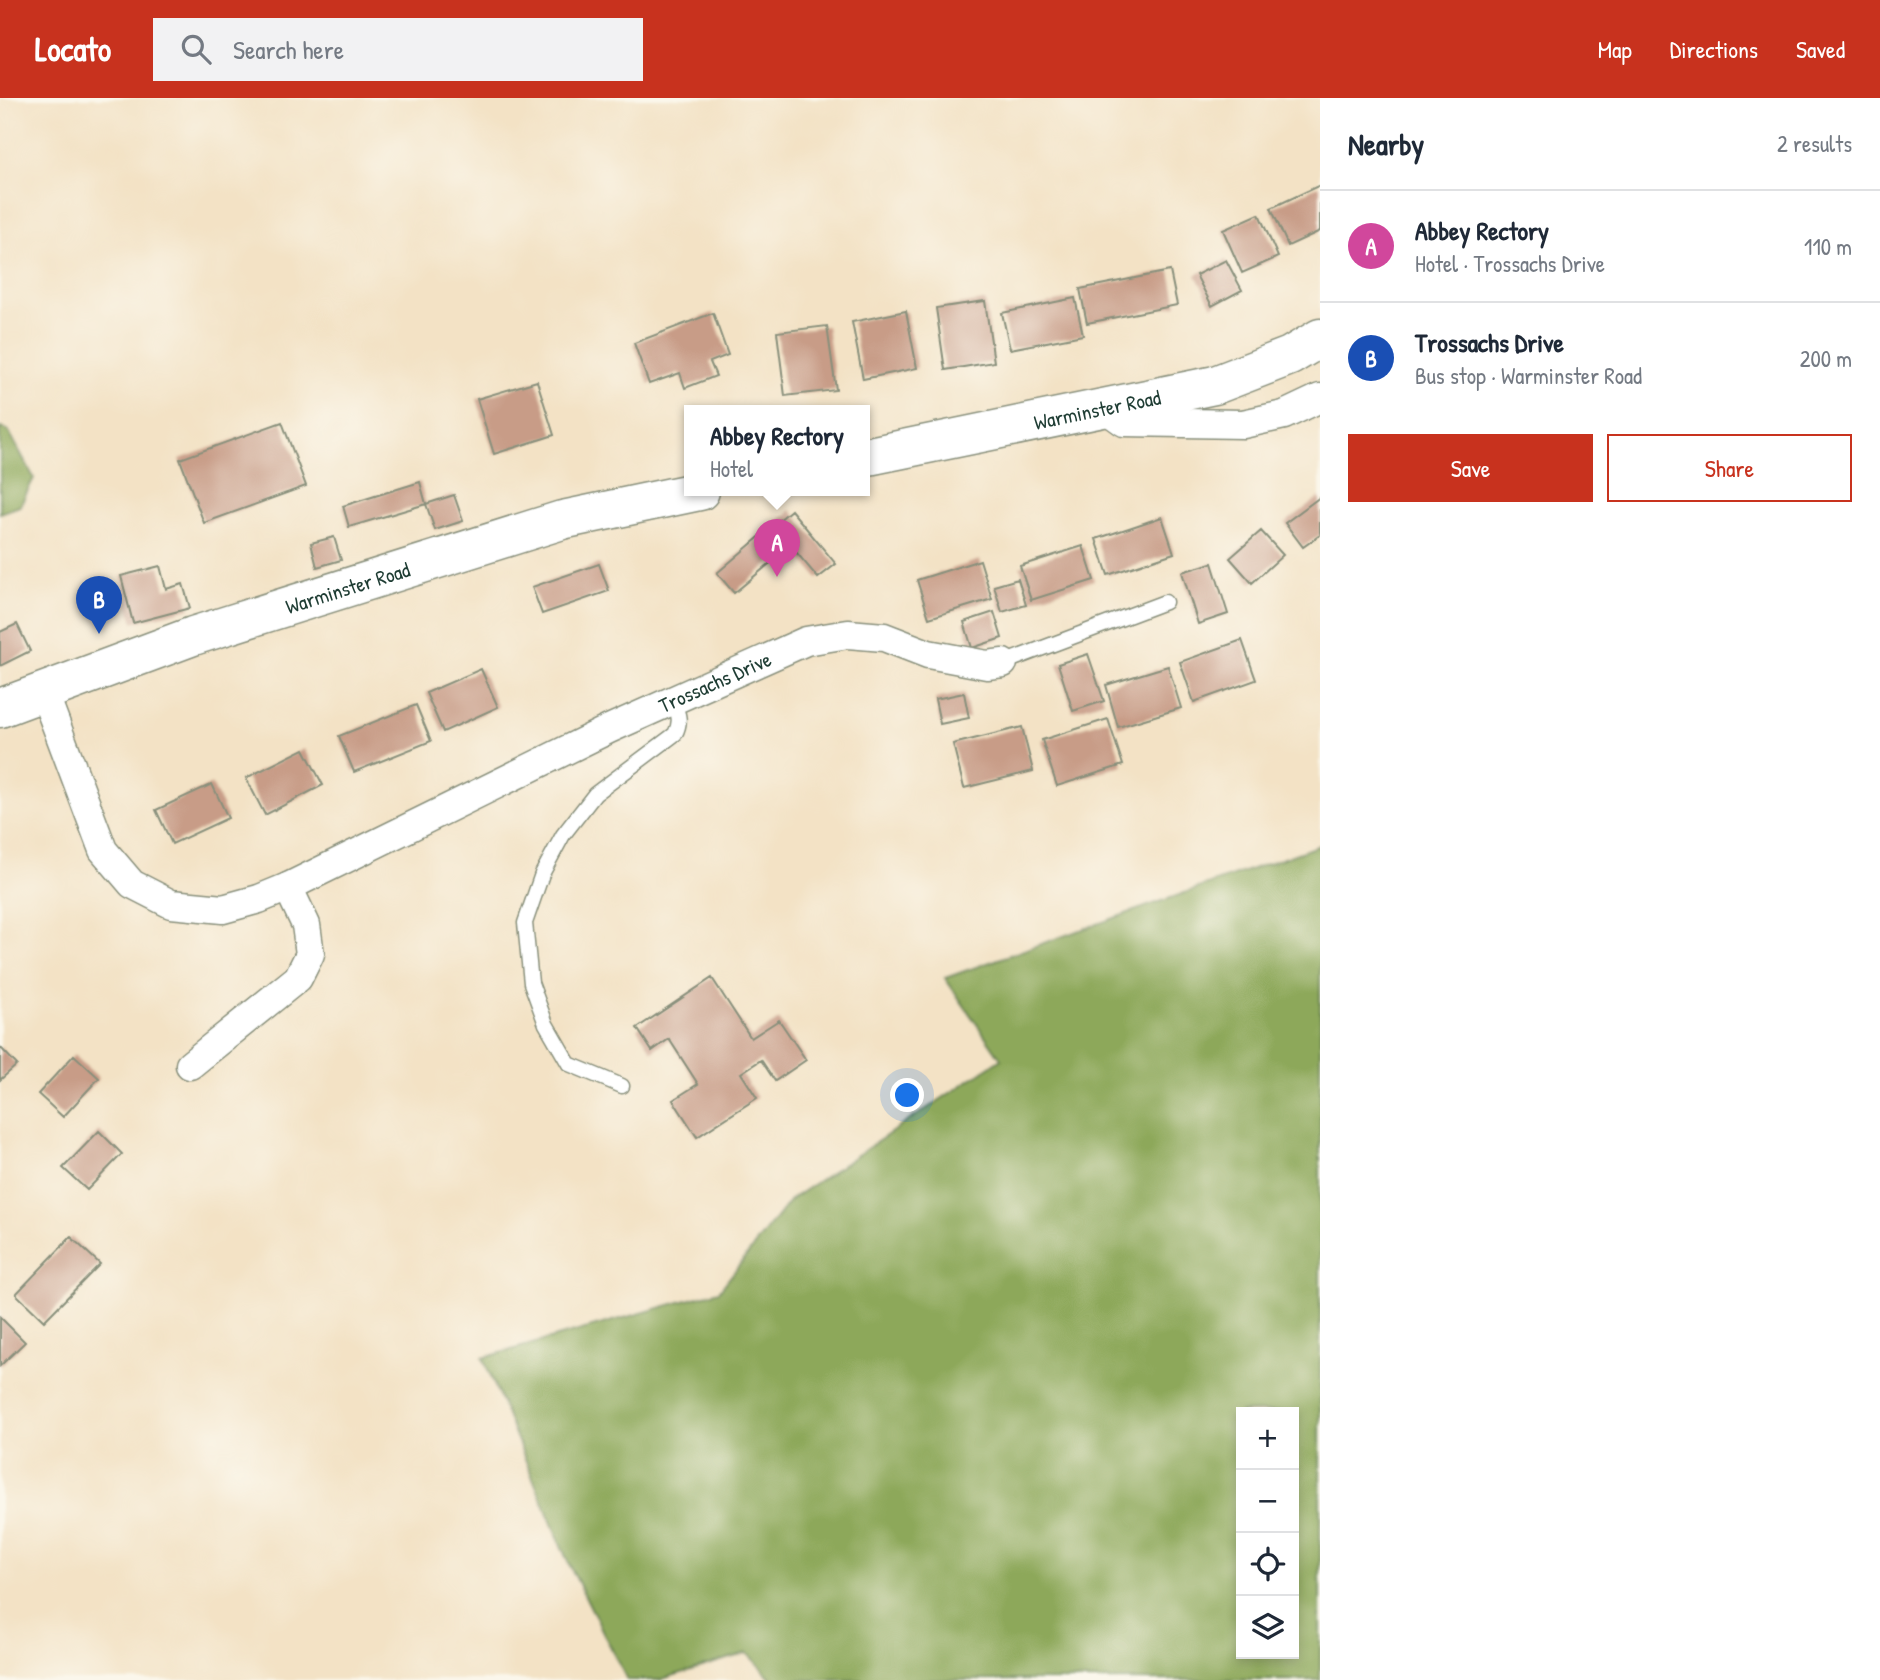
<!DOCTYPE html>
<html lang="en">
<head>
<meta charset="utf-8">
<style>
  body { margin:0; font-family:"Patrick Hand",sans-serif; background:#f2f2f3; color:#1f2937 }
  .controls { position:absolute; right:21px; bottom:21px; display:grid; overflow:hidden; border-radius:0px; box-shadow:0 4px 10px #0003 }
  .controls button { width:63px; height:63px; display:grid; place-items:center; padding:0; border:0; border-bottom:2px solid #e0e1e3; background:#fff; color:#1f2937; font:35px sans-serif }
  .you { position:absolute; left:908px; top:998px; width:24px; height:24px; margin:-18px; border:5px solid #fff; border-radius:50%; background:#1a73e8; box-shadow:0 0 0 10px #1a73e833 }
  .badge { display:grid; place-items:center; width:46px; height:46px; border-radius:50%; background:#c8321e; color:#fff; font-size:23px; font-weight:700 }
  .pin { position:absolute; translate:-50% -58px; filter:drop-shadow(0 2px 4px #0008) }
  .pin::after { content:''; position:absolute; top:37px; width:24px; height:21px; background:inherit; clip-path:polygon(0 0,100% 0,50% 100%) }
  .popup { position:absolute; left:684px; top:307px; width:186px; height:91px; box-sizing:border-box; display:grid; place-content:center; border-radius:0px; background:#fff; filter:drop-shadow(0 2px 5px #0005); font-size:23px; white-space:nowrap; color:#747a83 }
  .popup b { font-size:26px; color:#1f2937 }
  .popup::after { content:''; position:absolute; left:50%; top:100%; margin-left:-14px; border:14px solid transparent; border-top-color:#fff }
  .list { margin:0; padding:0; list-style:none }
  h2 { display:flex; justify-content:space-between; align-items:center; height:91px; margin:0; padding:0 28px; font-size:30px }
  h2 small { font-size:23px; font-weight:400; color:#747a83 }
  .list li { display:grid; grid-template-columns:46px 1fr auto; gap:21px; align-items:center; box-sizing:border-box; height:112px; padding:0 28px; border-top:2px solid #e0e1e3 }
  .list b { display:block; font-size:26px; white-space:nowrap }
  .list p { margin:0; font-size:23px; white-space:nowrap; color:#747a83 }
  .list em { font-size:23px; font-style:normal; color:#747a83 }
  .actions { display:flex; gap:14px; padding:21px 28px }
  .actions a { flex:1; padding:16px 0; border:2px solid #c8321e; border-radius:0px; text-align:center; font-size:24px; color:#c8321e }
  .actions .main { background:#c8321e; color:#fff }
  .icon { flex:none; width:38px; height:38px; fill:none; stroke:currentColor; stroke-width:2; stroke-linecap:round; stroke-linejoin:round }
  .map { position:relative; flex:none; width:1320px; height:1582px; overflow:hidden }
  header { display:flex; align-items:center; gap:42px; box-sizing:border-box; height:98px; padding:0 35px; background:#c8321e; color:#fff }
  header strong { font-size:33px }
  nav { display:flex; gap:38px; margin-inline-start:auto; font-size:24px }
  .search { width:490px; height:63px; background:#f2f2f3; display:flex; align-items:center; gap:18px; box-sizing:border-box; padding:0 24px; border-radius:0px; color:#747a83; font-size:26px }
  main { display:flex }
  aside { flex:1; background:#fff }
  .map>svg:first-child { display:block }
</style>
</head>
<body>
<header>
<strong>Locato</strong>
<div class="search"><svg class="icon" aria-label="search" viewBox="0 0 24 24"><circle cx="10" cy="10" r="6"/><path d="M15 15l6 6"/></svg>Search here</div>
<nav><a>Map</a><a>Directions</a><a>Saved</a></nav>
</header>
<main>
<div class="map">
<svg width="1320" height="1582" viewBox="0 0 1320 1582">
  <rect width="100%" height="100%" fill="#fbf7ec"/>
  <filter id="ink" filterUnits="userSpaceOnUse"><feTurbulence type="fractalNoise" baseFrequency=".0143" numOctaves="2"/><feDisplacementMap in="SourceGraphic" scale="14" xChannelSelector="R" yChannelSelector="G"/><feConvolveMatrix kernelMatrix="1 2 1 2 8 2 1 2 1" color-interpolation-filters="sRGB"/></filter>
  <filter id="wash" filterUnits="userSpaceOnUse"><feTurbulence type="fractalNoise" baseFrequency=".00686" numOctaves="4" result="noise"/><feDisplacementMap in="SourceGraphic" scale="28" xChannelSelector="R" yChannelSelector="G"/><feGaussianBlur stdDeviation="1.57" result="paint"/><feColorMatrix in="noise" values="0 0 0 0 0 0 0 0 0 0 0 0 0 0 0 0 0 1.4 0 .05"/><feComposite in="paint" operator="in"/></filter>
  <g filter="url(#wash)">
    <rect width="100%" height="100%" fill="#f3e2c5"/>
    <path fill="#8da85a" stroke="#567247" stroke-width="2" fill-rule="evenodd" d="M 0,330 L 8,332 L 34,380 L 20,408 L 0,415 Z
      M 1320,747 L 1320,1582 L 773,1582 L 747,1555 L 659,1582 L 627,1582 L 568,1464 L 483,1260 L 719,1193 L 790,1102 L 1001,961 L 945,880 ZM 1241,1314 L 1294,1314 L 1294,1556 L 1241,1556 Z"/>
    <g id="blocks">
      <path fill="#c89c87" d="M 1320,87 L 1320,133 L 1288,148 L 1271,110 Z
        M 1259,116 L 1278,159 L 1242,175 L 1223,132 Z
        M 1226,162 L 1242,192 L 1212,208 L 1196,177 Z
        M 1170,173 L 1177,207 L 1087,225 L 1080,191 Z
        M 1075,200 L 1083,237 L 1010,251 L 1002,215 Z
        M 985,203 L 994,264 L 945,272 L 936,210 Z
        M 906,213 L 917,270 L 863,281 L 852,224 Z
        M 713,215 L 728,257 L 710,264 L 716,278 L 685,290 L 680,275 L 649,286 L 634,245 Z
        M 827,228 L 836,292 L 785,298 L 777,234 Z
        M 537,283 L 554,337 L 494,356 L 477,301 Z
        M 282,324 L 306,388 L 204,425 L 180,361 Z
        M 420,384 L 426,406 L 349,429 L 343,408 Z
        M 454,397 L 463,423 L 435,432 L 426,406 Z
        M 1320,399 L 1320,437 L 1303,449 L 1285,425 Z
        M 791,412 L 836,466 L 818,480 L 791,448 L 734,495 L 717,475 Z
        M 1162,419 L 1174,455 L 1108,477 L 1096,441 Z
        M 1261,433 L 1283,457 L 1252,485 L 1230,460 Z
        M 334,439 L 341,462 L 317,469 L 311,445 Z
        M 1083,448 L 1094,482 L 1031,502 L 1020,468 Z
        M 980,462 L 992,501 L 929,520 L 917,482 Z
        M 1212,465 L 1228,516 L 1198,526 L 1182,474 Z
        M 599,466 L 609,493 L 542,516 L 532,489 Z
        M 160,468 L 166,491 L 183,486 L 190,510 L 133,525 L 121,478 Z
        M 1018,481 L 1026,507 L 1002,514 L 994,488 Z
        M 994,514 L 1002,540 L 972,550 L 964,524 Z
        M 17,526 L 30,553 L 0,568 L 0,534 Z
        M 1242,542 L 1256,582 L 1194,604 L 1180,564 Z
        M 1088,556 L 1104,603 L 1073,613 L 1058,566 Z
        M 1168,568 L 1181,610 L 1118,629 L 1106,587 Z
        M 481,571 L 498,609 L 443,634 L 426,595 Z
        M 964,595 L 969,620 L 940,626 L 935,601 Z
        M 416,607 L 431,643 L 354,674 L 339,638 Z
        M 1108,621 L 1123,667 L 1057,688 L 1042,642 Z
        M 1022,629 L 1033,673 L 964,690 L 953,646 Z
        M 304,651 L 323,687 L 265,717 L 246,680 Z
        M 212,686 L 228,720 L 172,746 L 156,712 Z
        M 712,880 L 751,940 L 779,922 L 806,962 L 775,983 L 761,962 L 741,975 L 757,1000 L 697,1039 L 673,1002 L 698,986 L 669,941 L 652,953 L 637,930 Z
        M 0,949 L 17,967 L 0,982 Z
        M 74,957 L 99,980 L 63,1019 L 38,996 Z
        M 99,1033 L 122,1056 L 87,1092 L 63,1070 Z
        M 71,1139 L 100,1166 L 44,1223 L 16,1196 Z
        M 0,1219 L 25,1244 L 0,1268 Z"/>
    </g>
  </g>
  <g filter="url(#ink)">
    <use href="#blocks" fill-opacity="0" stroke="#89907c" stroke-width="2"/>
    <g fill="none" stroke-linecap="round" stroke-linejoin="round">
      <defs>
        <path id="lane" d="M 1003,565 L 1165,504
          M 622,988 L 569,966 L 546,926 L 531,885 L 525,825 L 542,776 L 563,737 L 595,696 L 675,636 C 682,623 678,615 673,602"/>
        <g id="street">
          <path d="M 1103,309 L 1124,324 L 1243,326 L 1284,317 L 1320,300"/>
          <path id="s1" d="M 43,592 L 103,752 L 132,786 L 171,806 L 223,811 L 259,801 L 288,789 L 609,631 L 806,543 L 848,536 L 884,539 L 928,556 L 987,567 L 1003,565"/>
          <path d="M 190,967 L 298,880 L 310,856 L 306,827 L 288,789"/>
        </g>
        <g id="highway">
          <path id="s2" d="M 864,359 L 1215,287 L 1290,258 L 1320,240"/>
          <path id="s3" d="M 0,610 L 193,538 L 562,422 L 700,393"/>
        </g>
      </defs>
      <use href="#lane" stroke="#89907c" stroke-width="17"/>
      <use href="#street" stroke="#89907c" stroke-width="31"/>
      <use href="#highway" stroke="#89907c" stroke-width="41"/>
      <use href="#lane" stroke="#fff" stroke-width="14"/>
      <use href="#street" stroke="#fff" stroke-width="28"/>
      <use href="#highway" stroke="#fff" stroke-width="38"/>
    </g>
  </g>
  <g text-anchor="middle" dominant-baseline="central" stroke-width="6" stroke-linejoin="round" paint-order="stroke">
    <g font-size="21" fill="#1f3d34" stroke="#fbf7ec">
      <text stroke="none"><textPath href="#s2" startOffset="238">Warminster Road</textPath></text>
      <text stroke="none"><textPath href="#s3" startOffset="368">Warminster Road</textPath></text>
      <text stroke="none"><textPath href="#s1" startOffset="854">Trossachs Drive</textPath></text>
    </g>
  </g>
</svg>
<div class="controls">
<button>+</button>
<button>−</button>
<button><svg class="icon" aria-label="locate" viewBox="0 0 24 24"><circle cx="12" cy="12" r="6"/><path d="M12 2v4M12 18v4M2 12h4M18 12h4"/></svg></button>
<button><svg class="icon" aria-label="layers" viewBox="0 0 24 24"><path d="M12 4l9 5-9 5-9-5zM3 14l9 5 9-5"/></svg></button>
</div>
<div class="you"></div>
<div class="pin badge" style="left:777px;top:479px;background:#d1479c">A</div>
<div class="popup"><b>Abbey Rectory</b>Hotel</div>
<div class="pin badge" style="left:99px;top:536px;background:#1a4fb4">B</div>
</div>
<aside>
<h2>Nearby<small>2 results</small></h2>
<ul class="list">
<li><span class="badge" style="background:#d1479c">A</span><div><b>Abbey Rectory</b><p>Hotel · Trossachs Drive</p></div><em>110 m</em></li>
<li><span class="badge" style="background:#1a4fb4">B</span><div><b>Trossachs Drive</b><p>Bus stop · Warminster Road</p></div><em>200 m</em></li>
</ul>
<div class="actions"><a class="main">Save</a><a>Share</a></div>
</aside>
</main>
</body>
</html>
